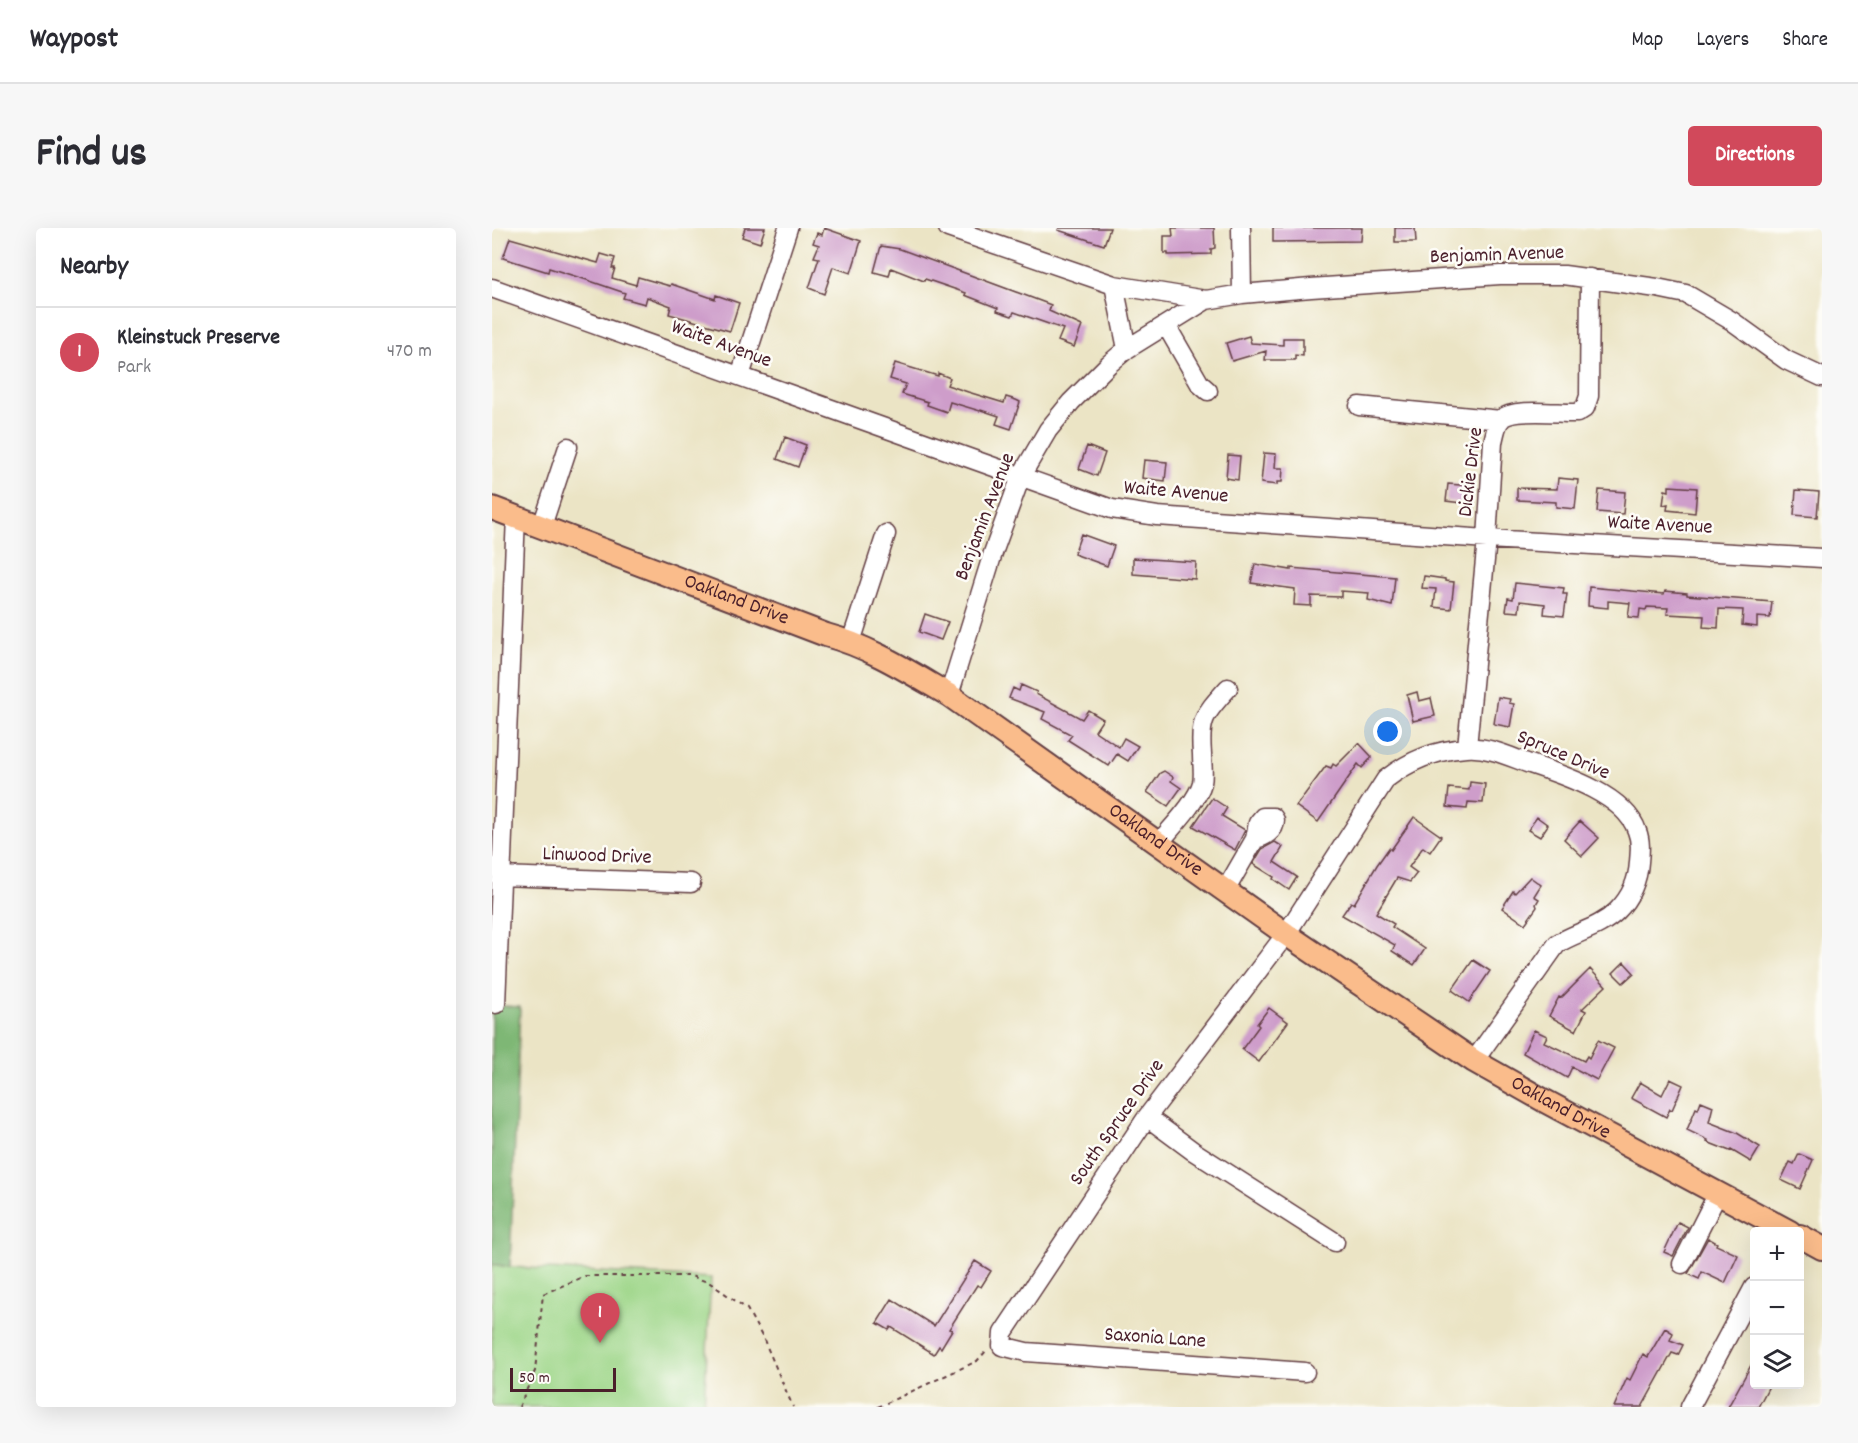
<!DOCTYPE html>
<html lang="en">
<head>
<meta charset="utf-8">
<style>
  body { margin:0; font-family:Dekko,sans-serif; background:#f7f7f7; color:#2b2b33 }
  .controls { position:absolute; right:18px; bottom:18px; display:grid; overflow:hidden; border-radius:6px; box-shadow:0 6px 24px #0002 }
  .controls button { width:54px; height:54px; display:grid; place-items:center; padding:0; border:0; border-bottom:2px solid #e1e1e2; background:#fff; color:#2b2b33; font:30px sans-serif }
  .scale { position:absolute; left:18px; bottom:15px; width:106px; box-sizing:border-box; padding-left:6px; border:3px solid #4a1f2b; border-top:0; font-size:16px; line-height:21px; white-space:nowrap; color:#4a1f2b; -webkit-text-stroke:4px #fdfcf7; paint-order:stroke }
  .you { position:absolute; left:896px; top:504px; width:21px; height:21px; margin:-15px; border:4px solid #fff; border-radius:50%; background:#1a73e8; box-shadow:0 0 0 9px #1a73e833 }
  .badge { display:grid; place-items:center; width:39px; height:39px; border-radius:50%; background:#d1495b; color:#fff; font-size:20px; font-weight:700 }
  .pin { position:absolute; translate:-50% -50px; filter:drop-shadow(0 2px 3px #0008) }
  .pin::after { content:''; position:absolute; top:32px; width:21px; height:18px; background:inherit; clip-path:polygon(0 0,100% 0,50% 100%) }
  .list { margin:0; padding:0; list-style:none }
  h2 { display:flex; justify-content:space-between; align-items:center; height:78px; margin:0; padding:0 24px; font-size:26px }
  h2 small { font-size:20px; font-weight:400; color:#7c7c81 }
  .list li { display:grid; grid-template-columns:39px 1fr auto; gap:18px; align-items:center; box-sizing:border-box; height:90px; padding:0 24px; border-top:2px solid #e1e1e2 }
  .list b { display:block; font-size:22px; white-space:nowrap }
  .list p { margin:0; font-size:20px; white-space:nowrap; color:#7c7c81 }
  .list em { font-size:20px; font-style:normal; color:#7c7c81 }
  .icon { flex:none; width:33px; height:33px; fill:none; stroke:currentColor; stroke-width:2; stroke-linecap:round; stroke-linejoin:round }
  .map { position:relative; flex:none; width:1330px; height:1179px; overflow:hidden; border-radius:6px }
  header { display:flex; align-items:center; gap:36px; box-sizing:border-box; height:84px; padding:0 30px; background:#fff; border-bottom:2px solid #e1e1e2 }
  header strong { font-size:28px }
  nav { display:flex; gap:33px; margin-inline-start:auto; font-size:21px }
  .intro { display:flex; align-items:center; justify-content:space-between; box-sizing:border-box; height:144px; padding:0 36px }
  h1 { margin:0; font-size:42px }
  .button { padding:15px 27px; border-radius:6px; background:#d1495b; color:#fff; font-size:21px; font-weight:700 }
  main { display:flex; gap:36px; padding:0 36px }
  aside { flex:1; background:#fff; border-radius:6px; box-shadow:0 6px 24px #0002 }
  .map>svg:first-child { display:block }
</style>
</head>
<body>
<header>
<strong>Waypost</strong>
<nav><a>Map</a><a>Layers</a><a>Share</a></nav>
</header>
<div class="intro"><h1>Find us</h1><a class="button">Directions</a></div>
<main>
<aside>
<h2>Nearby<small></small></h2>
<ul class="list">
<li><span class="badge">1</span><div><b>Kleinstuck Preserve</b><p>Park</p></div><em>470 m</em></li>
</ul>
</aside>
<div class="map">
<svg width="1330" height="1179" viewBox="0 0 1330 1179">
  <rect width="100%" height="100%" fill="#fdfcf7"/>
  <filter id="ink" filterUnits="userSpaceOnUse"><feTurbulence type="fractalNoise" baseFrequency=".0167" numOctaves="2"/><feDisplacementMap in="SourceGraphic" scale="12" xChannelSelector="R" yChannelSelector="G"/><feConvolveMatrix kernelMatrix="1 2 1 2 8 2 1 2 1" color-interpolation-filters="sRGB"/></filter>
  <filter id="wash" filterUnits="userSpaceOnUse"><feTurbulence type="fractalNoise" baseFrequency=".008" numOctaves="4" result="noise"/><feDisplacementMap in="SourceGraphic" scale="24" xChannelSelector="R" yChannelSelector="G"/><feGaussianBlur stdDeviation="1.35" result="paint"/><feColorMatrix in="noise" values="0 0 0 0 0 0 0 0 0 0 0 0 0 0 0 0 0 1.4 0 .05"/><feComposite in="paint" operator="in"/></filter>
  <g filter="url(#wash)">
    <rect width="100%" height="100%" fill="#ebe4c5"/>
    <path fill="#9dd688" stroke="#747a5a" stroke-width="1.5" d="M 0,1036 L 18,1039 L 219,1050 L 212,1179 L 0,1179 Z"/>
    <path fill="#7eb774" stroke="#646b50" stroke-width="1.5" d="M 0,777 L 28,779 L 18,1039 L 0,1036 Z"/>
    <g id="blocks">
      <path fill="#ce9dca" d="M 253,0 L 273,0 L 268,15 L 250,9 Z
        M 332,0 L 369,13 L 359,45 L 341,39 L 332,66 L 317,60 L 327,30 L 322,29 L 327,17 L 321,15 L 325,5 L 330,7 Z
        M 567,0 L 618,0 L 612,17 L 566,2 Z
        M 680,0 L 722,0 L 723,20 L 719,21 L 719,26 L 676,27 L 676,25 L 672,25 L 672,8 L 681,8 Z
        M 781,0 L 870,0 L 869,13 L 781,14 Z
        M 903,0 L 923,0 L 924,14 L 903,14 Z
        M 18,10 L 106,35 L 109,26 L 123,30 L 120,40 L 123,40 L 120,50 L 144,57 L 146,49 L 178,58 L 179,56 L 223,71 L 224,67 L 247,75 L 238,103 L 177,86 L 179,78 L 155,69 L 153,76 L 131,70 L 133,65 L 95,52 L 57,40 L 56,44 L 11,30 Z
        M 389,18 L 408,21 L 559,77 L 557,83 L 590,98 L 582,119 L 566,113 L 571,101 L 522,84 L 520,88 L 505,83 L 506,80 L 473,67 L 474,65 L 433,51 L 432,53 L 399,40 L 397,48 L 382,44 Z
        M 757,108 L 759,115 L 791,117 L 791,110 L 811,110 L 811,128 L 803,127 L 803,132 L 773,132 L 774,123 L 740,133 L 734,115 Z
        M 403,135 L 446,148 L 446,145 L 458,150 L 455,157 L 476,164 L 512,175 L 514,169 L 524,172 L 528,174 L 519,201 L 504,196 L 507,188 L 489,182 L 488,183 L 458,174 L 455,184 L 435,177 L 436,174 L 410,166 L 414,156 L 398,151 Z
        M 293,209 L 314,217 L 306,239 L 285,231 Z
        M 595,218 L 613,225 L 605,248 L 587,241 Z
        M 772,225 L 784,226 L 783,240 L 791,240 L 790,254 L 785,254 L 785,257 L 769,255 Z
        M 736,227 L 748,228 L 746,252 L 734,250 Z
        M 652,232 L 675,234 L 673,253 L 650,250 Z
        M 1066,250 L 1086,252 L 1083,281 L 1064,279 L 1064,274 L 1025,272 L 1025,260 L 1065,261 Z
        M 956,256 L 980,258 L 978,276 L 954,273 Z
        M 1177,258 L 1205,260 L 1203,285 L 1175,282 L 1176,276 L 1171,277 L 1173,262 L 1177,263 Z
        M 1107,262 L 1133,264 L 1131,286 L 1105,284 Z
        M 1304,262 L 1327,264 L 1325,289 L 1302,287 Z
        M 589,306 L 622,318 L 615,338 L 582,326 Z
        M 641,330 L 704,334 L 703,351 L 641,346 Z
        M 763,336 L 799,342 L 799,340 L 903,349 L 900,378 L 876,372 L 877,365 L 849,363 L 849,369 L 819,368 L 819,378 L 802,377 L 803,361 L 759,355 Z
        M 932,348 L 953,351 L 953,353 L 962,354 L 959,381 L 942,379 L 944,361 L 930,360 Z
        M 1023,355 L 1072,360 L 1071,366 L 1075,366 L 1072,388 L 1052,386 L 1053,376 L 1028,373 L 1027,384 L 1014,383 L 1016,370 L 1021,371 Z
        M 1097,359 L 1172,366 L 1173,363 L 1195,365 L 1195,367 L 1280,374 L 1278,390 L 1265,389 L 1265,399 L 1250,397 L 1251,382 L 1227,381 L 1226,400 L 1211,399 L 1212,388 L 1175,386 L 1176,380 L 1155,379 L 1154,382 L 1148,381 L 1147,390 L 1136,389 L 1138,375 L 1116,373 L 1116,380 L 1096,378 Z
        M 433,386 L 456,394 L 449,412 L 427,404 Z
        M 529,457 L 545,464 L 544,466 L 590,491 L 596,482 L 611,491 L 603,503 L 627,519 L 632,510 L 646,518 L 636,533 L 625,526 L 617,538 L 576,512 L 580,507 L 550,491 L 553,484 L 517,470 L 521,460 L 527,463 Z
        M 925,464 L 927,473 L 939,470 L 943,488 L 921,493 L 915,467 Z
        M 1006,469 L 1018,471 L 1017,475 L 1022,476 L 1018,499 L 1002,496 Z
        M 867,515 L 880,529 L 870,540 L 866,536 L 826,594 L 804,578 L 834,538 L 839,540 L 841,536 L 844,538 Z
        M 672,543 L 681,549 L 679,553 L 689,560 L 676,578 L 655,564 L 668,545 Z
        M 978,554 L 993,556 L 991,575 L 976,574 L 975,581 L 955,579 L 957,560 L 977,562 Z
        M 720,570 L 735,580 L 730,588 L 753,602 L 743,622 L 701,598 Z
        M 922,589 L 949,608 L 938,624 L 931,619 L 917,639 L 925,645 L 918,654 L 905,650 L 884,685 L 902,696 L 900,699 L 933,721 L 922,737 L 900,723 L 903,717 L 850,687 L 859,674 L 862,676 L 885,637 L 897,620 L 899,622 Z
        M 1045,589 L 1056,597 L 1048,609 L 1036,602 Z
        M 1088,593 L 1107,610 L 1090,628 L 1072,611 Z
        M 783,614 L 791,619 L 782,634 L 805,649 L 797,662 L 781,651 L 782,649 L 761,636 L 770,621 Z
        M 1038,649 L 1049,657 L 1042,668 L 1047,671 L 1044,676 L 1045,679 L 1033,696 L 1010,680 L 1021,663 L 1023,665 Z
        M 981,732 L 998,743 L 977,774 L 960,762 Z
        M 1132,734 L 1142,745 L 1131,755 L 1121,745 Z
        M 1098,741 L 1114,758 L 1090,781 L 1094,783 L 1084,803 L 1057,788 L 1067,769 L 1069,770 Z
        M 777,780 L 796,794 L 767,834 L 750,821 L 767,798 L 765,796 Z
        M 1042,802 L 1055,808 L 1052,814 L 1092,833 L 1095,828 L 1097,830 L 1106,812 L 1122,820 L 1105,852 L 1080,839 L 1075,850 L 1031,825 Z
        M 1178,851 L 1191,857 L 1180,882 L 1178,881 L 1174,889 L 1139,870 L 1148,854 L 1170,867 Z
        M 1209,873 L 1221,878 L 1217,894 L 1245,905 L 1268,919 L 1259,934 L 1239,922 L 1238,923 L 1215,914 L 1216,912 L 1195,902 L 1204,880 L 1206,881 Z
        M 1307,926 L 1321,932 L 1308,961 L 1289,952 L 1298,934 L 1302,936 Z
        M 1186,994 L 1196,999 L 1181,1028 L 1172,1024 Z
        M 1216,1010 L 1225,1015 L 1224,1017 L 1246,1027 L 1233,1055 L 1210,1044 L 1207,1051 L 1196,1046 Z
        M 483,1033 L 499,1043 L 489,1059 L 485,1057 L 457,1101 L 460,1102 L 449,1120 L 447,1118 L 442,1126 L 399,1099 L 397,1102 L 385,1095 L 400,1071 L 442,1098 Z
        M 1173,1100 L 1181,1105 L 1178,1112 L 1191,1117 L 1186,1127 L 1180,1125 L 1150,1179 L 1122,1179 L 1135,1150 L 1138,1152 L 1151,1126 L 1156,1129 Z
        M 1263,1130 L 1263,1156 L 1278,1156 L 1266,1179 L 1236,1179 Z"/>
    </g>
  </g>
  <g filter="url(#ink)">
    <use href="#blocks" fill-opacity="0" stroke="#623d42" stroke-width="1.5"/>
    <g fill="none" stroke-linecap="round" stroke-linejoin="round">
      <defs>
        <path id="minor" d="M 456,0 L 622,57 L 714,72
          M 749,0 L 750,66
          M 622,57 L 635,121
          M 0,60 L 620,281 L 665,288 L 995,311 L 1330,330
          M 674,97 L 708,156 L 716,163
          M 248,148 L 296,0
          M 867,178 L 1009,192
          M 50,298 L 76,219
          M 359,414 L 394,306
          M 457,467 L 501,325 L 529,248 L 556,202 L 579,174 L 617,136 L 635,121 L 714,72 L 750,66 L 819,60 L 1008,47 L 1072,47 L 1165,60 L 1194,66 L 1240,93 L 1294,132 L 1330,149
          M 975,519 L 995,311 L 1001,214 C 1003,206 1004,197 1009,191 C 1022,179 1068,186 1085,185 L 1093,180 L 1097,168 L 1098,50
          M 666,616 C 679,600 705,574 710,555 C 712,546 710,536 710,526 C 707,490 713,486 736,460
          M 9,648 L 199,655
          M 733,663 L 763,611 L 766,595 L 771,589 L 781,589 L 783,592 C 783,603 772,609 763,611
          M 4,776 L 24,288
          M 655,889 L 701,923 L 843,1014
          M 1190,1036 L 1226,965
          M 813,1144 L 534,1124 L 510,1118 L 511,1105 L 655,889 L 794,706 L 894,551 C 917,533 944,522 974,520 C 995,518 1016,528 1035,535 C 1068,546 1133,566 1145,603 C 1149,613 1148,623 1147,634 C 1146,652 1138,670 1125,683 C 1108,700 1084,704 1065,716 L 982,833
          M 1198,1179 L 1262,1059"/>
        <g id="major">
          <path id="s1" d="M 0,280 L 334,407 C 379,419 417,444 457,467 L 794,706 L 982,833 L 1051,872 L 1298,1004"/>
          <path d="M 1308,1008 L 1330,1020"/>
        </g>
      </defs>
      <use href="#minor" stroke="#623d42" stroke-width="21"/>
      <use href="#major" stroke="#623d42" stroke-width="26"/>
      <path stroke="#623d42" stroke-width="2" stroke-dasharray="4.5 4.5" stroke-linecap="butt" d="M 27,1179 L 43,1143 L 51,1066 L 93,1048 L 199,1048 L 218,1055 L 255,1081 L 272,1112 L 301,1179
        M 386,1179 L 485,1133 L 495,1122"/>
      <use href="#minor" stroke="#fff" stroke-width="18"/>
      <use href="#major" stroke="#fabc8b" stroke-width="22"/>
    </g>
  </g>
  <g text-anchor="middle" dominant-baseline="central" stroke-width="5" stroke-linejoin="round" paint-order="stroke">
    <g font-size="21" fill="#4a1f2b" stroke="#fdfcf7">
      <text transform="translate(1005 28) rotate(-2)">Benjamin Avenue</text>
      <text transform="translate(229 117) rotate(20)">Waite Avenue</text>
      <text transform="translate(980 244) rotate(-83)">Dickie Drive</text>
      <text transform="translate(684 265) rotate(5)">Waite Avenue</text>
      <text transform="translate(494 289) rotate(-69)">Benjamin Avenue</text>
      <text transform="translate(1168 298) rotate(3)">Waite Avenue</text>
      <text stroke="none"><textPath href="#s1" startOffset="261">Oakland Drive</textPath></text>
      <text transform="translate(1071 528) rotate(23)">Spruce Drive</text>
      <text stroke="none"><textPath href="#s1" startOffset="747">Oakland Drive</textPath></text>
      <text transform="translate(105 629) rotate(2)">Linwood Drive</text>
      <text stroke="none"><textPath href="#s1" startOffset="1233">Oakland Drive</textPath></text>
      <text transform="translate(626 895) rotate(-55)">South Spruce Drive</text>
      <text transform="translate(663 1111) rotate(4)">Saxonia Lane</text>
    </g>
  </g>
</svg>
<div class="controls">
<button>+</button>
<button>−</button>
<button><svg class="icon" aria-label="layers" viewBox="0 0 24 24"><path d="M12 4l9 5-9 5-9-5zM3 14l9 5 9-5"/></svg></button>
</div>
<div class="scale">50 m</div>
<div class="you"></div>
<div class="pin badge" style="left:108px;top:1115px">1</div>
</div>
</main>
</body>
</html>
